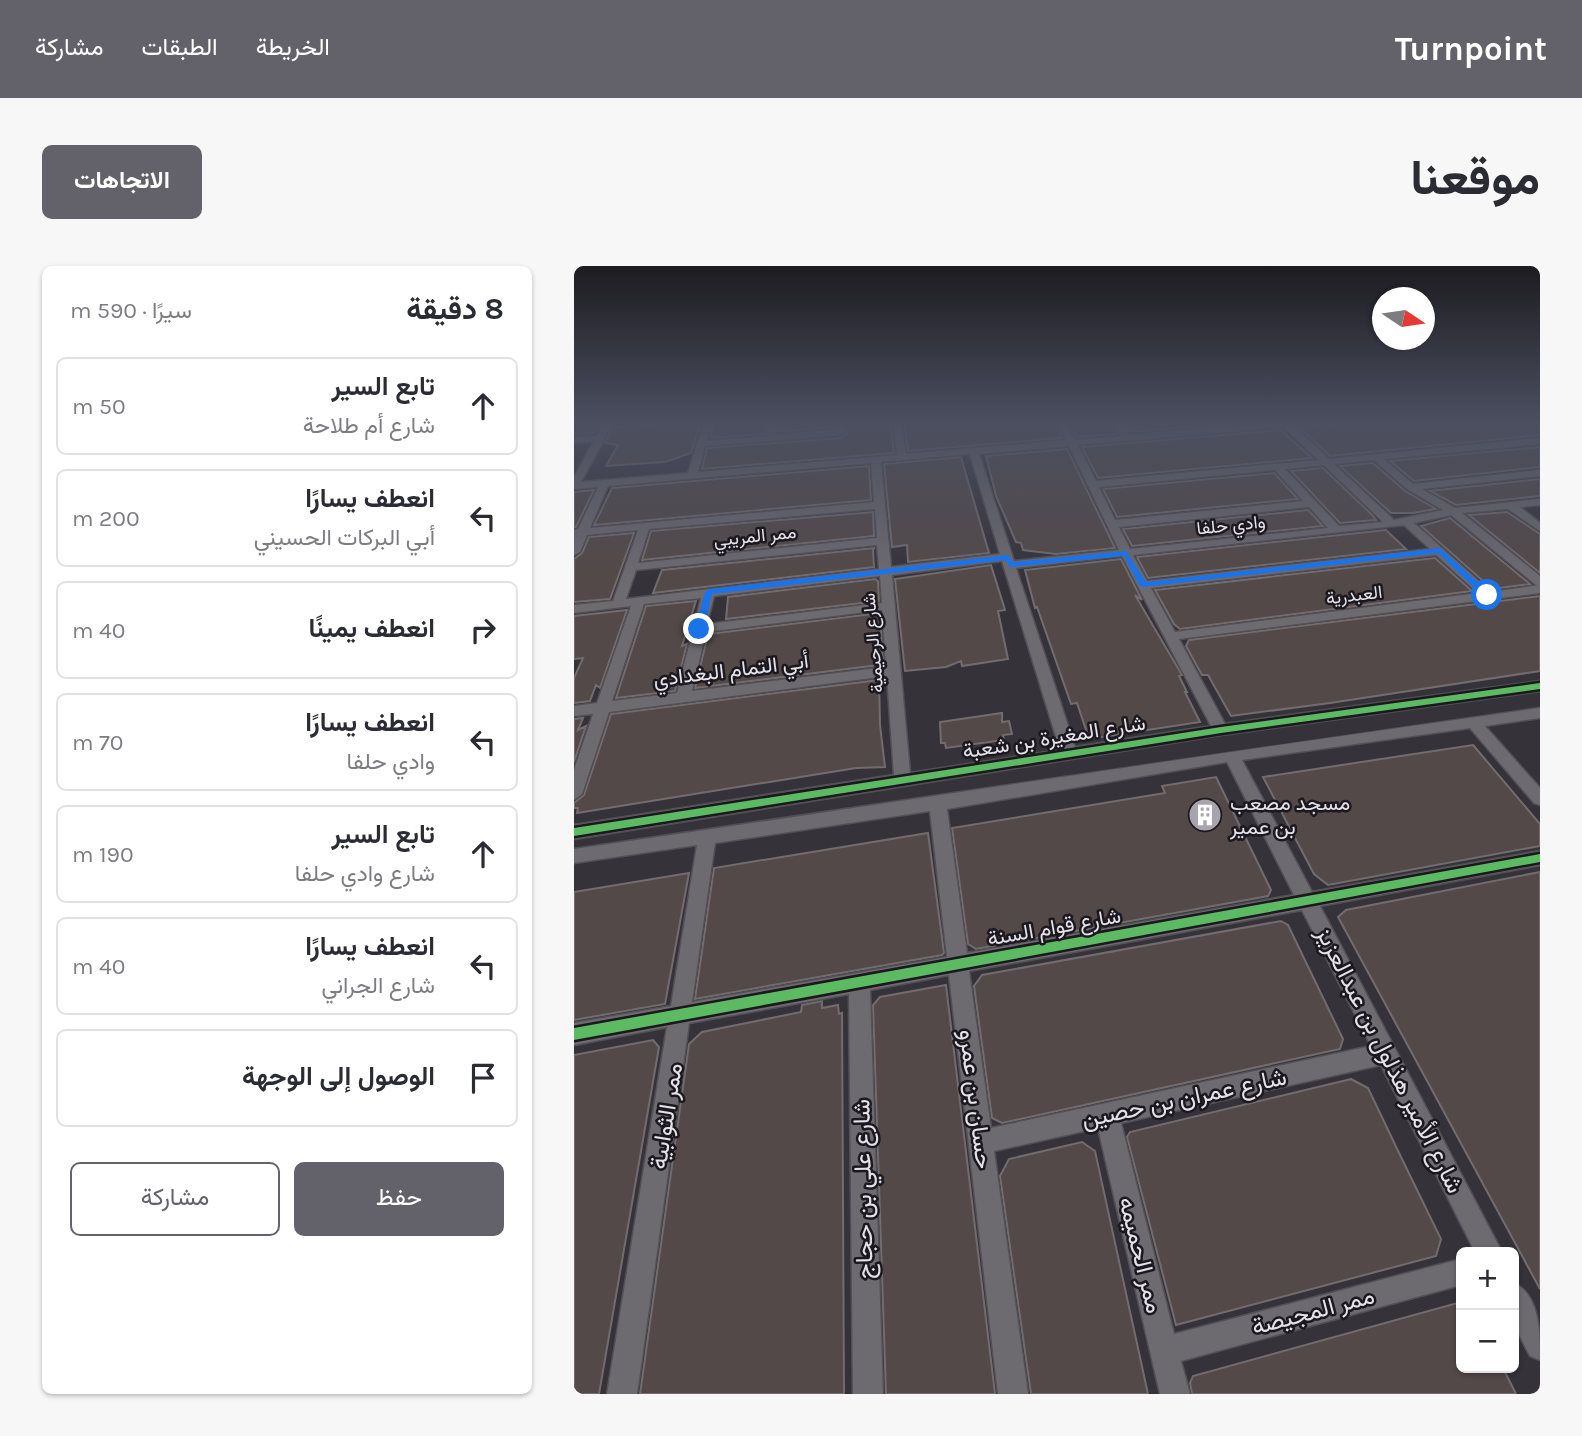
<!DOCTYPE html>
<html lang="ar">
<head>
<meta charset="utf-8">
<style>
  body { margin:0; font-family:Karla,Vazirmatn,sans-serif; background:#f7f7f7; color:#2b2b33; direction:rtl }
  .controls { position:absolute; right:21px; bottom:21px; display:grid; overflow:hidden; border-radius:10px; box-shadow:0 2px 5px #0004 }
  .controls button { width:63px; height:63px; display:grid; place-items:center; padding:0; border:0; border-bottom:2px solid #e1e1e2; background:#fff; color:#2b2b33; font:35px sans-serif }
  .compass { position:absolute; left:798px; top:21px; width:63px; height:63px; border-radius:50%; background:#fff; box-shadow:0 2px 5px #0004; rotate:103deg }
  .stop { position:absolute; width:21px; height:21px; margin:-16px; border:5px solid #1a73e8; border-radius:50%; background:#fff }
  .stop.end { background:#1a73e8; border-color:#fff; box-shadow:0 2px 7px #0008 }
  .list { margin:0; padding:0; list-style:none }
  h2 { display:flex; justify-content:space-between; align-items:center; height:91px; margin:0; padding:0 28px; font-size:30px }
  h2 small { font-size:23px; font-weight:400; color:#7c7c81 }
  .list li { display:grid; grid-template-columns:46px 1fr auto; gap:21px; align-items:center; box-sizing:border-box; height:98px; margin:0 14px 14px; padding:0 14px; border:2px solid #e1e1e2; border-radius:10px }
  .list b { display:block; font-size:26px; white-space:nowrap }
  .list p { margin:0; font-size:23px; white-space:nowrap; color:#7c7c81 }
  .list em { font-size:23px; font-style:normal; color:#7c7c81 }
  .actions { display:flex; gap:14px; padding:21px 28px }
  .actions a { flex:1; padding:16px 0; border:2px solid #63616a; border-radius:10px; text-align:center; font-size:24px; color:#63616a }
  .actions .main { background:#63616a; color:#fff }
  .icon { flex:none; width:38px; height:38px; fill:none; stroke:currentColor; stroke-width:2; stroke-linecap:round; stroke-linejoin:round }
  .map { position:relative; flex:none; width:966px; height:1128px; overflow:hidden; direction:ltr; border-radius:10px }
  header { display:flex; align-items:center; gap:42px; box-sizing:border-box; height:98px; padding:0 35px; background:#63616a; color:#fff }
  header strong { font-size:33px }
  nav { display:flex; gap:38px; margin-inline-start:auto; font-size:24px }
  .intro { display:flex; align-items:center; justify-content:space-between; box-sizing:border-box; height:168px; padding:0 42px }
  h1 { margin:0; font-size:49px }
  .button { padding:18px 32px; border-radius:10px; background:#63616a; color:#fff; font-size:24px; font-weight:700 }
  main { display:flex; gap:42px; padding:0 42px }
  aside { flex:1; background:#fff; border-radius:10px; box-shadow:0 2px 5px #0004 }
  .map>svg:first-child { display:block }
</style>
</head>
<body>
<header>
<strong>Turnpoint</strong>
<nav><a>الخريطة</a><a>الطبقات</a><a>مشاركة</a></nav>
</header>
<div class="intro"><h1>موقعنا</h1><a class="button">الاتجاهات</a></div>
<main>
<div class="map">
<svg width="966" height="1128" viewBox="0 0 966 1128">
  <rect width="100%" height="100%" fill="#35323a"/>
  <path fill="#534948" stroke="#726c6e" stroke-width="2" d="M 0,155 L 29,155 L 21,167 L 0,168 Z
    M 86,155 L 127,155 L 117,187 L 91,196 L 32,200 L 44,179 L 31,177 L 39,161 L 83,159 Z
    M 140,155 L 193,155 L 191,168 L 136,172 Z
    M 206,155 L 316,155 L 320,187 L 128,203 L 133,182 L 267,172 L 274,167 L 267,160 L 205,166 Z
    M 345,155 L 480,155 L 488,172 L 334,185 L 330,157 Z
    M 494,155 L 535,155 L 543,168 L 503,171 Z
    M 549,155 L 682,155 L 557,166 Z
    M 810,155 L 966,155 L 966,169 L 756,190 L 726,162 Z
    M 707,164 L 738,192 L 524,212 L 508,181 Z
    M 966,181 L 966,201 L 840,215 L 816,195 Z
    M 493,183 L 541,282 L 482,288 L 449,284 L 447,277 L 442,276 L 422,230 L 412,190 Z
    M 387,191 L 415,287 L 334,296 L 333,279 L 318,281 L 310,198 Z
    M 799,197 L 831,225 L 862,243 L 839,247 L 817,247 L 766,200 Z
    M 295,200 L 297,234 L 20,259 L 38,222 Z
    M 749,202 L 798,249 L 802,254 L 766,257 L 717,205 Z
    M 700,207 L 724,233 L 543,251 L 529,223 Z
    M 966,213 L 966,230 L 882,239 L 856,225 Z
    M 20,224 L 2,261 L 0,261 L 0,226 Z
    M 734,244 L 749,260 L 558,280 L 549,263 Z
    M 299,246 L 300,270 L 68,294 L 77,265 Z
    M 933,246 L 966,268 L 966,307 L 895,249 Z
    M 876,252 L 956,318 L 918,323 L 847,260 Z
    M 812,264 L 832,283 L 574,312 L 563,291 Z
    M 60,267 L 36,333 L 0,336 L 0,293 L 8,287 L 15,271 Z
    M 299,283 L 300,301 L 79,327 L 88,304 L 301,282 Z
    M 861,292 L 898,325 L 606,363 L 600,358 L 581,324 Z
    M 547,293 L 568,334 L 561,329 L 608,409 L 605,410 L 613,426 L 611,426 L 626,456 L 515,473 L 503,437 L 497,438 L 463,341 L 461,342 L 451,304 Z
    M 417,299 L 431,344 L 424,345 L 434,393 L 388,400 L 387,395 L 372,401 L 331,405 L 321,313 Z
    M 301,313 L 304,315 L 305,335 L 152,353 L 154,331 Z
    M 966,330 L 966,405 L 756,437 L 657,450 L 634,409 L 628,409 L 612,380 L 615,374 Z
    M 122,335 L 108,380 L 113,378 L 101,425 L 42,432 L 72,340 Z
    M 53,344 L 26,422 L 22,419 L 16,435 L 0,437 L 0,412 L 9,392 L 0,393 L 0,350 Z
    M 306,347 L 309,394 L 305,399 L 121,422 L 134,368 Z
    M 305,414 L 306,459 L 311,501 L 282,502 L 3,547 L 4,542 L 0,542 L 0,537 L 10,529 L 37,448 Z
    M 428,447 L 428,456 L 435,455 L 438,468 L 429,469 L 430,474 L 372,482 L 371,477 L 367,477 L 366,456 Z
    M 9,452 L 4,464 L 12,460 L 0,496 L 0,453 Z
    M 899,479 L 966,558 L 966,580 L 754,619 L 740,608 L 689,511 Z
    M 642,511 L 697,624 L 694,630 L 402,683 L 394,678 L 378,562 L 591,527 L 588,520 Z
    M 354,567 L 370,687 L 368,689 L 121,733 L 140,602 Z
    M 966,606 L 966,1023 L 764,651 L 772,644 Z
    M 115,607 L 91,738 L 0,754 L 0,626 Z
    M 707,655 L 714,659 L 769,773 L 766,783 L 428,857 L 418,852 L 400,720 L 408,709 Z
    M 372,719 L 421,1128 L 312,1128 L 299,739 L 306,731 Z
    M 248,735 L 248,742 L 264,739 L 265,748 L 268,747 L 270,1128 L 66,1128 L 115,778 L 128,766 L 227,746 L 228,739 Z
    M 79,774 L 85,781 L 25,1128 L 0,1128 L 0,789 Z
    M 777,813 L 794,822 L 827,891 L 867,973 L 862,990 L 602,1059 L 553,871 L 556,866 Z
    M 508,876 L 521,885 L 574,1128 L 457,1128 L 426,910 L 435,893 Z
    M 887,1036 L 887,1102 L 929,1102 L 942,1128 L 618,1128 L 616,1117 L 619,1110 Z"/>
  <g fill="none" stroke-linecap="round" stroke-linejoin="round">
    <defs>
      <path id="minor" d="M 32,155 L 40,155 L 7,216 L 114,207 L 130,155 L 138,155 L 133,175 L 193,170 L 196,155 L 204,155 L 202,169 L 267,163 L 272,166 L 267,169 L 131,180 L 124,206 L 323,189 L 319,155 L 327,155 L 332,188 L 492,174 L 483,155 L 491,155 L 501,174 L 547,170 L 538,155 L 546,155 L 556,169 L 705,155 L 752,155 L 748,158 L 720,160 L 755,193 L 966,172 L 966,178 L 810,193 L 839,218 L 966,204 L 966,210 L 848,223 L 881,242 L 966,233 L 966,239 L 946,241 L 966,257 L 966,265 L 934,243 L 888,247 L 966,310 L 966,327 L 605,373 L 651,458 L 966,415 L 966,425 L 647,469 L 0,573 L 0,559 L 320,509 L 313,410 L 35,446 L 8,528 L 0,534 L 0,504 L 19,448 L 0,450 L 0,440 L 23,437 L 57,340 L 0,347 L 0,339 L 39,335 L 64,264 L 13,269 L 6,286 L 0,289 L 0,264 L 4,263 L 24,221 L 0,223 L 0,211 L 20,175 L 0,177 L 0,171 L 23,170 ZM 710,161 L 744,194 L 522,215 L 504,179 ZM 495,180 L 545,284 L 440,295 L 405,188 ZM 396,188 L 426,288 L 317,301 L 307,196 ZM 800,194 L 833,223 L 869,244 L 820,254 L 760,198 ZM 297,197 L 300,236 L 16,262 L 34,220 ZM 750,199 L 809,256 L 765,260 L 711,203 ZM 701,204 L 729,235 L 541,254 L 525,221 ZM 735,241 L 754,262 L 556,283 L 545,261 ZM 301,243 L 303,272 L 64,297 L 75,263 ZM 877,249 L 962,319 L 965,319 L 917,326 L 840,257 ZM 830,259 L 856,283 L 573,315 L 559,289 ZM 303,279 L 305,303 L 52,333 L 62,304 ZM 862,289 L 904,327 L 601,366 L 577,322 ZM 548,290 L 637,460 L 501,481 L 442,302 ZM 428,295 L 486,484 L 336,507 L 318,309 ZM 306,310 L 308,337 L 133,358 L 140,330 ZM 127,332 L 103,427 L 38,435 L 70,338 ZM 308,344 L 312,401 L 118,425 L 132,366 Z
        M 966,442 L 966,452 L 911,460 L 966,522 L 966,539 L 960,537 L 896,462 L 668,494 L 738,626 L 966,585 L 966,599 L 746,640 L 928,986 L 901,986 L 807,799 L 547,857 L 600,1068 L 887,993 L 887,1019 L 607,1095 L 616,1128 L 586,1128 L 524,862 L 420,885 L 454,1128 L 424,1128 L 375,709 L 296,724 L 309,1128 L 279,1128 L 275,728 L 115,757 L 63,1128 L 33,1128 L 93,761 L 0,779 L 0,757 L 97,740 L 123,579 L 0,597 L 0,583 C 322,537 644,486 966,442 ZM 653,496 L 720,629 L 393,687 L 373,543 ZM 356,545 L 373,691 L 118,736 L 141,577 ZM 728,644 L 797,780 L 417,862 L 395,705 Z
        M 940,1017 C 966,1029 966,1068 966,1094 L 956,1090 L 940,1059 Z"/>
    </defs>
    <use href="#minor" stroke="#524f55" stroke-width="3"/>
    <use href="#minor" fill="#6d6a70" fill-rule="evenodd"/>
    <defs>
      <path id="cycleway" d="M 966,417 L 966,423 L 647,467 L 0,570 L 0,562 L 647,461 Z
        M 966,588 L 966,596 L 0,774 L 0,762 Z"/>
    </defs>
    <use href="#cycleway" stroke="#1b181e" stroke-width="5"/>
    <use href="#cycleway" fill="#5cba63" fill-rule="evenodd"/>
  </g>
  <linearGradient id="sky" x2="0" y2="1"><stop stop-color="#1d1c20"/><stop offset="0.5" stop-color="#4b4f60"/><stop offset="1" stop-color="#4b4f60" stop-opacity="0"/></linearGradient>
  <rect width="966" height="312" fill="url(#sky)"/>
  <path fill="#1a73e8" d="M 866,282 L 916,327 L 916,331 L 910,331 L 864,287 L 569,321 L 565,319 L 550,290 L 436,301 L 431,294 L 138,328 L 130,363 L 125,365 L 121,363 L 131,326 L 135,323 L 434,289 L 439,296 L 552,285 L 572,316 Z"/>
  <defs>
    <symbol id="building-disc" viewBox="-11 -11 22 22"><circle r="9.5" fill="#a8a4ad" stroke="#1b181e"/><path d="M-4-6H4V6H1V3H-1V6H-4ZM-2.5-4.3h1.7v1.8h-1.7ZM.8-4.3h1.7v1.8H.8ZM-2.5-1h1.7V.8h-1.7ZM.8-1h1.7V.8H.8Z" fill="#fff"/></symbol>
  </defs>
  <g fill-rule="evenodd">
    <use href="#building-disc" x="612" y="530" width="38" height="38"/>
  </g>
  <g text-anchor="middle" dominant-baseline="central" stroke-width="5" stroke-linejoin="round" paint-order="stroke">
    <g font-size="18" fill="#e6e2eb" stroke="#1b181e">
      <text transform="translate(657 259) rotate(-6)">وادي حلفا</text>
      <text transform="translate(181 270) rotate(-6)">ممر المريبي</text>
      <text transform="translate(780 329) rotate(-7)">العبدرية</text>
      <text transform="translate(299 377) rotate(-95)">شارع الرحيمية</text>
    </g>
    <g font-size="21" fill="#e6e2eb" stroke="#1b181e">
      <text transform="translate(157 404) rotate(-7)">أبي التمام البغدادي</text>
      <text transform="translate(480 471) rotate(-9)">شارع المغيرة بن شعبة</text>
      <text transform="translate(480 661) rotate(-10)">شارع قوام السنة</text>
    </g>
    <g font-size="21" fill="#e6e2eb" stroke="#1b181e" text-anchor="start">
      <text x="656" y="537">مسجد مصعب<tspan x="656" dy="24">بن عمير</tspan></text>
    </g>
    <g font-size="24" fill="#e6e2eb" stroke="#1b181e">
      <text transform="translate(816 794) rotate(63)">شارع الأمير هذلول بن عبدالعزيز</text>
      <text transform="translate(610 832) rotate(-12)">شارع عمران بن حصين</text>
      <text transform="translate(402 833) rotate(83)">حسان بن عمرو</text>
      <text transform="translate(92 850) rotate(-81)">ممر الثوابية</text>
      <text transform="translate(289 923) rotate(-91)">شارع علي بن حجاج</text>
      <text transform="translate(567 989) rotate(76)">ممر الحميمه</text>
      <text transform="translate(739 1045) rotate(-15)">ممر المجيصة</text>
    </g>
  </g>
</svg>
<div class="controls">
<button>+</button>
<button>−</button>
</div>
<svg class="compass" viewBox="-18 -18 36 36"><path d="M0-13l5 13h-10z" fill="#e53935"/><path d="M0 13l5-13h-10z" fill="#7c7c81"/></svg>
<div class="stop" style="left:913px;top:329px"></div>
<div class="stop end" style="left:125px;top:363px"></div>
</div>
<aside>
<h2>8 دقيقة<small>سيرًا · 590 m</small></h2>
<ul class="list">
<li><svg class="icon" aria-label="ahead" viewBox="0 0 24 24"><path d="M12 20V5M6 11l6-6 6 6"/></svg><div><b>تابع السير</b><p>شارع أم طلاحة</p></div><em>50 m</em></li>
<li><svg class="icon" aria-label="left" viewBox="0 0 24 24"><path d="M17 20v-9H6M10 6l-5 5 5 5"/></svg><div><b>انعطف يسارًا</b><p>أبي البركات الحسيني</p></div><em>200 m</em></li>
<li><svg class="icon" aria-label="right" viewBox="0 0 24 24"><path d="M7 20v-9h11M14 6l5 5-5 5"/></svg><div><b>انعطف يمينًا</b></div><em>40 m</em></li>
<li><svg class="icon" aria-label="left" viewBox="0 0 24 24"><path d="M17 20v-9H6M10 6l-5 5 5 5"/></svg><div><b>انعطف يسارًا</b><p>وادي حلفا</p></div><em>70 m</em></li>
<li><svg class="icon" aria-label="ahead" viewBox="0 0 24 24"><path d="M12 20V5M6 11l6-6 6 6"/></svg><div><b>تابع السير</b><p>شارع وادي حلفا</p></div><em>190 m</em></li>
<li><svg class="icon" aria-label="left" viewBox="0 0 24 24"><path d="M17 20v-9H6M10 6l-5 5 5 5"/></svg><div><b>انعطف يسارًا</b><p>شارع الجراني</p></div><em>40 m</em></li>
<li><svg class="icon" aria-label="arrive" viewBox="0 0 24 24"><path d="M6 21V4h12l-3 4 3 4H6"/></svg><div><b>الوصول إلى الوجهة</b></div></li>
</ul>
<div class="actions"><a class="main">حفظ</a><a>مشاركة</a></div>
</aside>
</main>
</body>
</html>
